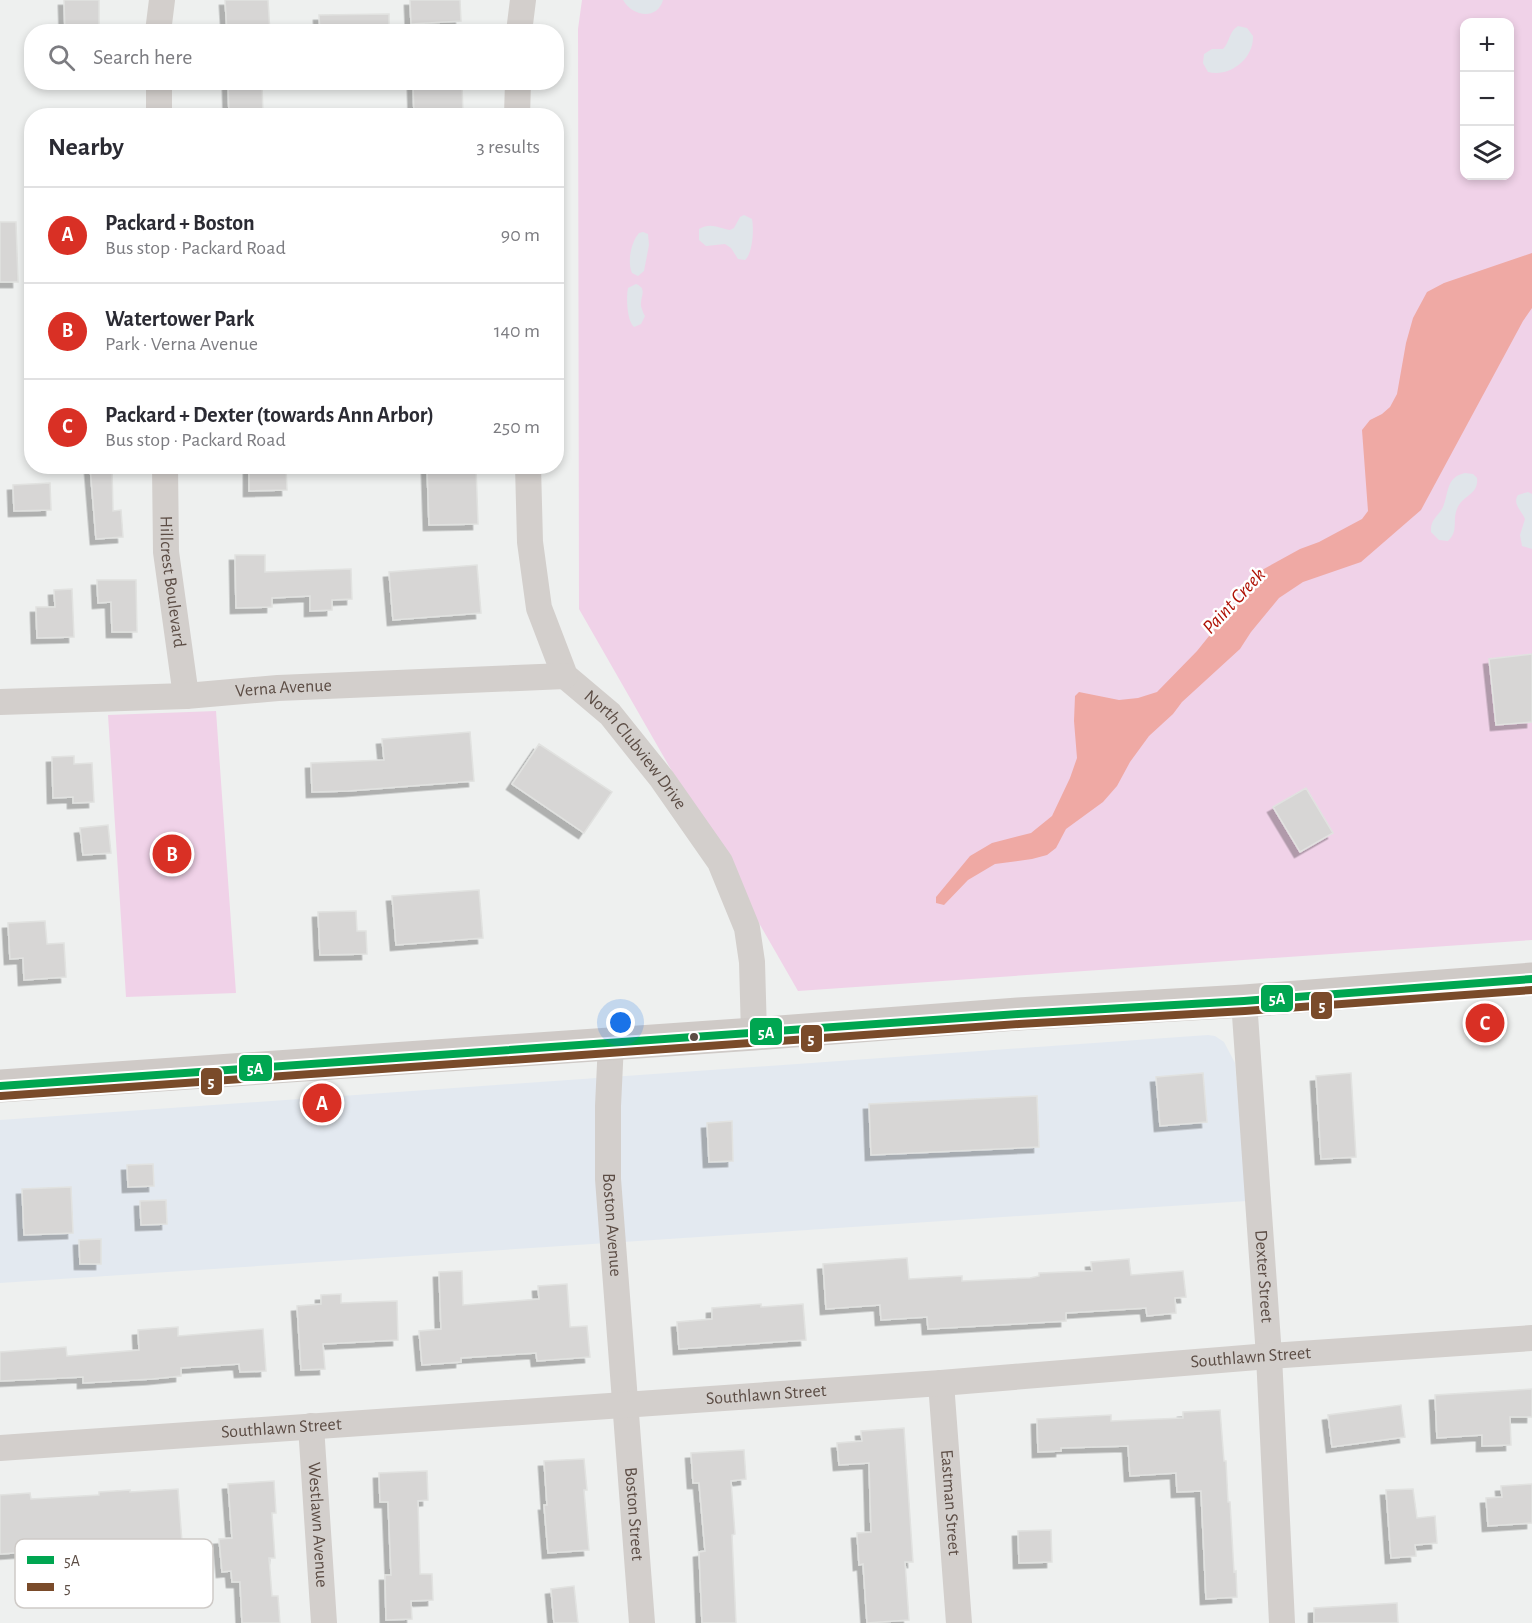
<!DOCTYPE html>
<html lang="en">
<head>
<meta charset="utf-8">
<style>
  body { margin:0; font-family:"Alegreya Sans",sans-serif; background:#f7f7f7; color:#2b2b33 }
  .controls { position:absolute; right:18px; top:18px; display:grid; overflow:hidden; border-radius:12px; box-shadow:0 3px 9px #0003 }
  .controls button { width:54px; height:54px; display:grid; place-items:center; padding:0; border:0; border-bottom:2px solid #e1e1e2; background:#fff; color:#2b2b33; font:30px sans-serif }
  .you { position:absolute; left:621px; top:1023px; width:21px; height:21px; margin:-15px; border:4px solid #fff; border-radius:50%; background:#1a73e8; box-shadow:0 0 0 9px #1a73e833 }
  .badge { display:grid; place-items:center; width:39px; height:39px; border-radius:50%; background:#d93025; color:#fff; font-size:20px; font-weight:700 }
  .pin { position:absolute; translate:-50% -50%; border:3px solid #fff; box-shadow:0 2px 6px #0006 }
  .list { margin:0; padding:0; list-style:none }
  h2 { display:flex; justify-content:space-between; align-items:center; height:78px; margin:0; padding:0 24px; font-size:26px }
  h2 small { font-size:20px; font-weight:400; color:#7c7c81 }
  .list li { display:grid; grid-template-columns:39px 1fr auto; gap:18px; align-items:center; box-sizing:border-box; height:96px; padding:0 24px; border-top:2px solid #e1e1e2 }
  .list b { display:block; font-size:22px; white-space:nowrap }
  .list p { margin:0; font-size:20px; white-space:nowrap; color:#7c7c81 }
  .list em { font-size:20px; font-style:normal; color:#7c7c81 }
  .icon { flex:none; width:33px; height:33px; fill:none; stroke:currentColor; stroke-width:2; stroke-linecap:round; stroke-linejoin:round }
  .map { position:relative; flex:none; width:1532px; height:1623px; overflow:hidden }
  .search { position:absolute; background:#fff; box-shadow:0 3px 9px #0003; left:24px; top:24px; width:540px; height:66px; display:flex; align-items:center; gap:15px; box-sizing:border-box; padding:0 21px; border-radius:24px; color:#7c7c81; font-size:22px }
  .panel { position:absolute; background:#fff; box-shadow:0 3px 9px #0003; left:24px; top:108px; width:540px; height:366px; border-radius:24px }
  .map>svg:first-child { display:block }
</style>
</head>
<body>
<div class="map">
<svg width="1532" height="1623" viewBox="0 0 1532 1623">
  <defs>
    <filter id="shadow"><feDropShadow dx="-5.5" dy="5.5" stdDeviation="0" flood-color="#0004"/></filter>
  </defs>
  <rect width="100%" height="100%" fill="#eef0ef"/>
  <path fill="#e3e9f0" d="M 1208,1035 L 1215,1036 L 1224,1042 L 1235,1063 L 1247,1201 L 0,1283 L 0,1120 Z"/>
  <path fill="#f0d2e8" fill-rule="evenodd" d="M 582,0 L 1532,0 L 1532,940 L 798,991 L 579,609 L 578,29 ZM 1464,22 L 1510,22 L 1510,176 L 1464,176 Z
    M 216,711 L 236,993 L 126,997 L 108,715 Z"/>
  <path fill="#e0e5ea" d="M 623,0 L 663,0 C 657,21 632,16 623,0 Z
    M 1238,26 L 1247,28 L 1253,36 C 1254,59 1229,78 1208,72 L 1203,63 L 1204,54 L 1212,49 L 1223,49 C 1230,42 1229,31 1238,26 Z
    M 744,215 L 752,219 C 754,229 753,253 745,260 L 738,259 L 731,248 L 725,244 L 706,246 L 699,240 L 699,229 C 711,222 718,228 730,230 L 734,228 L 740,217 Z
    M 643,232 L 648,234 L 649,245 L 644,271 L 638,276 L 632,273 C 627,262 631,242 639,233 Z
    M 636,284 C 648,289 640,296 641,306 C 641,307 644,315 645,316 L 641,324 L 634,327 C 627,321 626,298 628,288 Z
    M 1465,473 L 1473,474 L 1477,478 C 1479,495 1462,495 1457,509 C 1452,521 1459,531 1448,541 L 1439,540 L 1431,532 C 1430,519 1438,517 1443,507 C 1449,492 1446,477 1465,473 Z
    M 1528,492 L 1532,494 L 1532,549 L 1522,546 L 1520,535 L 1525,519 C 1522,511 1512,504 1518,495 Z"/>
  <path fill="#efa9a4" d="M 1532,253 L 1532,308 L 1523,321 L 1421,510 L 1361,562 L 1303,582 L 1279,598 L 1251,632 L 1240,649 L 1182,702 L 1173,714 L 1149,736 L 1130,762 L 1117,786 L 1103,802 L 1066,829 L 1056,848 L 1047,855 L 1032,859 L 995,864 L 968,880 L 944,905 L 936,903 L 936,897 L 970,856 L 992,843 L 1031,833 L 1052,816 L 1070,778 L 1077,758 L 1074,721 L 1075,696 L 1079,692 L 1119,700 L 1138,698 L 1157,692 L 1197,651 L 1262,570 L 1300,549 L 1319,542 L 1362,519 L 1368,511 L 1362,430 L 1370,420 L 1382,414 L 1390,407 L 1397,394 L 1406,343 L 1413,318 L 1427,292 L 1444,283 Z"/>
  <path fill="#d7d6d5" stroke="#e1e2e0" stroke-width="1.5" filter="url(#shadow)" d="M 64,0 L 99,0 L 99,32 L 65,32 Z
    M 225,0 L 268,0 L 270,32 L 227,32 Z
    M 410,0 L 460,0 L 461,21 L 411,24 Z
    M 389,14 L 389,32 L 320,32 L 319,15 Z
    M 228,82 L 262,82 L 263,116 L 229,116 Z
    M 413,82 L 462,82 L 463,116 L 414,116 Z
    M 0,222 L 16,222 L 18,282 L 0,282 Z
    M 90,466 L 112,466 L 113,511 L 121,510 L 123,537 L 96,539 Z
    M 249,466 L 286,466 L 287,490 L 249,491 Z
    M 427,466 L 476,466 L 478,524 L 429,525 Z
    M 50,483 L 51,510 L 14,511 L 13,485 Z
    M 235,555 L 265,555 L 265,572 L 351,569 L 352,599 L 332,600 L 332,610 L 310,611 L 310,596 L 272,598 L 272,607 L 236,608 Z
    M 477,565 L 481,613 L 393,620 L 389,572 Z
    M 97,580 L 136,580 L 137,632 L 112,632 L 111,602 L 98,603 Z
    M 72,589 L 74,637 L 37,638 L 36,607 L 55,607 L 54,590 Z
    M 1532,654 L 1532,722 L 1496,725 L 1489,659 Z
    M 470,732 L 474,781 L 348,791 L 312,792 L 311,763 L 384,760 L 382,739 Z
    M 539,744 L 612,792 L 584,833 L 512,784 Z
    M 74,756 L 74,764 L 92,763 L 94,802 L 73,803 L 73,797 L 53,798 L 52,757 Z
    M 1306,788 L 1333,833 L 1300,852 L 1273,807 Z
    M 108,825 L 111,853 L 83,855 L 80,828 Z
    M 479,890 L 483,938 L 396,945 L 392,896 Z
    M 356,911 L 357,931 L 366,931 L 367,954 L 320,955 L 318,912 Z
    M 45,921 L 47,944 L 64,943 L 66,977 L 24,980 L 23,958 L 10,959 L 8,923 Z
    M 1203,1073 L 1207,1122 L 1160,1126 L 1156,1077 Z
    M 1351,1073 L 1356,1157 L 1321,1159 L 1316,1076 Z
    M 1037,1096 L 1039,1147 L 871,1155 L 869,1104 Z
    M 732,1121 L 733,1161 L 709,1162 L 707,1123 Z
    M 153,1164 L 154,1186 L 128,1187 L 127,1165 Z
    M 71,1187 L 73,1233 L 24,1235 L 22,1189 Z
    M 166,1200 L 167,1224 L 141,1225 L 140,1201 Z
    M 101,1239 L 101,1264 L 80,1264 L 79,1240 Z
    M 907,1258 L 909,1279 L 962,1276 L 962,1281 L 1030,1278 L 1039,1276 L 1039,1273 L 1092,1271 L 1091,1262 L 1129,1259 L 1131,1275 L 1183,1271 L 1186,1297 L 1175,1298 L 1176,1313 L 1147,1316 L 1146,1308 L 1066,1313 L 1066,1321 L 928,1329 L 927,1317 L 881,1320 L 880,1305 L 826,1309 L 823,1264 Z
    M 462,1271 L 463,1305 L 539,1299 L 538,1286 L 567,1284 L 570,1327 L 587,1326 L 590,1357 L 537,1361 L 536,1353 L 461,1358 L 461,1362 L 422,1365 L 419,1331 L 441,1329 L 439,1272 Z
    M 341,1294 L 341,1303 L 397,1301 L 398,1340 L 323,1344 L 325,1369 L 301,1370 L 297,1306 L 321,1304 L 321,1295 Z
    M 761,1304 L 761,1307 L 803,1304 L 806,1340 L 679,1349 L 677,1322 L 712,1319 L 712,1308 Z
    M 178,1327 L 178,1336 L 263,1329 L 266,1371 L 240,1372 L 239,1364 L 181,1368 L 181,1376 L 152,1379 L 83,1383 L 83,1377 L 0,1381 L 0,1352 L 66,1347 L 67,1356 L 139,1350 L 138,1330 Z
    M 1532,1389 L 1532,1417 L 1510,1417 L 1511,1445 L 1482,1446 L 1482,1435 L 1437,1438 L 1435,1395 Z
    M 1401,1405 L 1405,1437 L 1332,1447 L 1328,1415 Z
    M 1220,1410 L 1224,1461 L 1226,1461 L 1228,1502 L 1230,1502 L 1234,1572 L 1236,1571 L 1237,1597 L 1206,1599 L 1201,1491 L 1177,1492 L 1176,1473 L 1130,1476 L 1128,1446 L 1061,1448 L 1061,1451 L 1038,1452 L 1037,1419 L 1111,1415 L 1111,1421 L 1183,1418 L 1183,1412 Z
    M 904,1428 L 913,1562 L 905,1562 L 909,1620 L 867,1623 L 863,1564 L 859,1565 L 857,1533 L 871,1532 L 869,1463 L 839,1465 L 837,1443 L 862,1441 L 861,1431 Z
    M 744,1450 L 746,1479 L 731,1481 L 735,1534 L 732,1535 L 736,1623 L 702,1623 L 699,1552 L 705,1551 L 699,1483 L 693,1483 L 691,1453 Z
    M 584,1459 L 587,1490 L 584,1490 L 589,1550 L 548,1553 L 544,1505 L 547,1505 L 544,1461 Z
    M 427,1471 L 428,1500 L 418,1501 L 420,1574 L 432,1574 L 433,1600 L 411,1601 L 412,1619 L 386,1620 L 385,1575 L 391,1575 L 388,1502 L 380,1502 L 379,1473 Z
    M 274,1481 L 276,1513 L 272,1513 L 275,1558 L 269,1558 L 272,1596 L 278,1596 L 280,1623 L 242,1623 L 240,1582 L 232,1582 L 231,1571 L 222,1572 L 219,1539 L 232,1538 L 228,1484 Z
    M 1532,1484 L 1532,1523 L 1488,1526 L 1486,1498 L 1502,1497 L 1501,1486 Z
    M 178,1489 L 183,1555 L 94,1562 L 94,1547 L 0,1554 L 0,1495 L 30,1493 L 31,1499 L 99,1495 L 99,1492 L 130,1490 L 130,1492 Z
    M 1413,1489 L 1417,1518 L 1435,1516 L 1437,1543 L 1415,1545 L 1416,1556 L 1391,1558 L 1386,1490 Z
    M 1051,1530 L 1052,1562 L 1019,1563 L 1018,1531 Z
    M 574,1586 L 578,1623 L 554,1623 L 551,1589 Z
    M 1397,1603 L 1398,1623 L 1314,1623 L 1314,1608 Z"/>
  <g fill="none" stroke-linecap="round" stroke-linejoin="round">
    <g stroke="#d3cfcc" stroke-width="26">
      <path d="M 158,32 L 162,0"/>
      <path d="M 519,32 L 523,0"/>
      <path d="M 159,82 L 159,116"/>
      <path d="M 517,116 L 518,82"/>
      <path id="s1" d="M 165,466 L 166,552 L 186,696"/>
      <path id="s2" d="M 528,466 L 530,542 L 539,608 L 565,676 L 610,714 L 662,779 L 720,862 L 747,928 L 752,962 L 754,1034"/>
      <path id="s3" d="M 0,702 L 186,696 L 278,688 L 565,676"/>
      <path id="s4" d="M 1244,1001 L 1269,1356 L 1282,1623"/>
      <path id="s5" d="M 611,1043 L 608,1106 L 608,1179 L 642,1623"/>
      <path id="s6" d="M 941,1383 L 959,1623"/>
      <path id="s7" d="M 311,1426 L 324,1623"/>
      <path id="s8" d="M 0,1448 L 941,1383 L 1269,1356 L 1532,1338"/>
    </g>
    <path stroke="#cfcac7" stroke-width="33" d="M 0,1086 L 754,1034 L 1018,1014 L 1244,1001 L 1532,979"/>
    <defs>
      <path id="bus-1" d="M 0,1086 L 1018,1014 L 1244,1001 L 1532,979"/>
      <path id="bus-2" d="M 1,1096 L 1019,1024 L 1245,1011 L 1532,990"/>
    </defs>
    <use href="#bus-1" stroke="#fff" stroke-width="12"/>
    <use href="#bus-2" stroke="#fff" stroke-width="12"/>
    <use href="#bus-1" stroke="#00a651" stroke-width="8"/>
    <use href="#bus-2" stroke="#7a4b2a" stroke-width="8"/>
  </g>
  <circle fill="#5c4d45" stroke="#fff" stroke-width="2" cx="694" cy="1037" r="5"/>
  <g text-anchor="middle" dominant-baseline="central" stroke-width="5" stroke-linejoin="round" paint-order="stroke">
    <g font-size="18" fill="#5c4d45" stroke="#fff">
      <text stroke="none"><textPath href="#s1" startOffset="116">Hillcrest Boulevard</textPath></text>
      <text stroke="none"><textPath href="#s3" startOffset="284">Verna Avenue</textPath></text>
      <text stroke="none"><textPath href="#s2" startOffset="318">North Clubview Drive</textPath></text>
      <text stroke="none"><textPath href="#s5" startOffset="182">Boston Avenue</textPath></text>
      <text stroke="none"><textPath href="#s4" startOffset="276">Dexter Street</textPath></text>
      <text stroke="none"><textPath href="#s8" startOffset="1254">Southlawn Street</textPath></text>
      <text stroke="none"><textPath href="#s8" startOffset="768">Southlawn Street</textPath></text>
      <text stroke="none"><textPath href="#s8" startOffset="282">Southlawn Street</textPath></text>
      <text stroke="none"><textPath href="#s6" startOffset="120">Eastman Street</textPath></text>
      <text stroke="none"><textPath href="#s5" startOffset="472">Boston Street</textPath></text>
      <text stroke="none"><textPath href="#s7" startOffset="99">Westlawn Avenue</textPath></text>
    </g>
    <g font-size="20" font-style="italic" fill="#af1105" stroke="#fff">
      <text transform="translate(1234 601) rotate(-47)">Paint Creek</text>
    </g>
  </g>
  <rect x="15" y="1539" width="198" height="69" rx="9" fill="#fff" stroke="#cecac7" stroke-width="1.5"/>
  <rect x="27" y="1556" width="27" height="8" fill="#00a651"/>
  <rect x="27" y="1583" width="27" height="8" fill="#7a4b2a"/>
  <g font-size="16" fill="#5c4d45">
    <text x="64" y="1566">5A</text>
    <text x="64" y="1593">5</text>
  </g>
  <g stroke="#fff" stroke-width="2">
    <rect x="1260" y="984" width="34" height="29" rx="6" fill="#00a651"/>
    <rect x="1310" y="991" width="23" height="29" rx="6" fill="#7a4b2a"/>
    <rect x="749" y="1017" width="34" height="29" rx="6" fill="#00a651"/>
    <rect x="800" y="1024" width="23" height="29" rx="6" fill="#7a4b2a"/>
    <rect x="238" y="1054" width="35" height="28" rx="6" fill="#00a651"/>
    <rect x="200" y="1067" width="23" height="29" rx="6" fill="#7a4b2a"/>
  </g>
  <g font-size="16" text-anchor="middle" font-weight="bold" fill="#fff">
    <text x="1277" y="1004">5A</text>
    <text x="1322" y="1011">5</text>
    <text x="766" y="1038">5A</text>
    <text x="811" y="1044">5</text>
    <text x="255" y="1074">5A</text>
    <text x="211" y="1087">5</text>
  </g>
</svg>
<div class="controls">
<button>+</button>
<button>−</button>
<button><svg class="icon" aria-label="layers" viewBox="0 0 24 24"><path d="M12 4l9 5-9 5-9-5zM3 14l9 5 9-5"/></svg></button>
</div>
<div class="you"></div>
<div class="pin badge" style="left:322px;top:1103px">A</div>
<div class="pin badge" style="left:172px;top:854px">B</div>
<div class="pin badge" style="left:1485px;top:1023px">C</div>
<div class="search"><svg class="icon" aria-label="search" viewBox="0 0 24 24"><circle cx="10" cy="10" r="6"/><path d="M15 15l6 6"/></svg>Search here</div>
<section class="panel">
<h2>Nearby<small>3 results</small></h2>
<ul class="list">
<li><span class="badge">A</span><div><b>Packard + Boston</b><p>Bus stop · Packard Road</p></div><em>90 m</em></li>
<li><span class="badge">B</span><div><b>Watertower Park</b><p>Park · Verna Avenue</p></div><em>140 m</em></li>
<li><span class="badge">C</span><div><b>Packard + Dexter (towards Ann Arbor)</b><p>Bus stop · Packard Road</p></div><em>250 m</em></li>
</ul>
</section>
</div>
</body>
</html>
